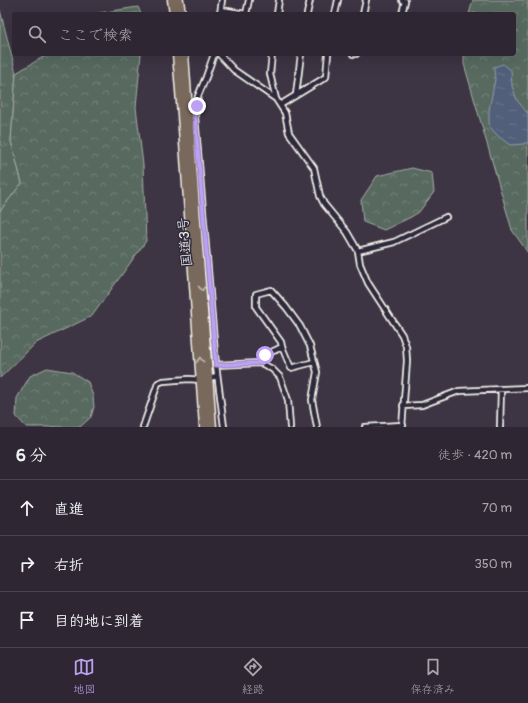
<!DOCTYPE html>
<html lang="ja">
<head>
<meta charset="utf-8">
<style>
  body { margin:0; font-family:Pangolin,"Klee One",sans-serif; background:#362f3b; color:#f1f3f6 }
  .stop { position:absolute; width:12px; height:12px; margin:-9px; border:3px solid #bca0f2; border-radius:50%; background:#fff }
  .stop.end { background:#bca0f2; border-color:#fff; box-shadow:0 1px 4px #0008 }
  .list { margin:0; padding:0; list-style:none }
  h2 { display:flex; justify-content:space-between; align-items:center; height:52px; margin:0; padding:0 16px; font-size:17px }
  h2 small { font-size:13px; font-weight:400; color:#a7a5ac }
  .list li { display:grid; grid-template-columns:26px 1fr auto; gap:12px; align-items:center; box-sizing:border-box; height:56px; padding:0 16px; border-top:1px solid #49444e }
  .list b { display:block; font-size:15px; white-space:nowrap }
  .list em { font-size:13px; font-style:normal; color:#a7a5ac }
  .icon { flex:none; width:22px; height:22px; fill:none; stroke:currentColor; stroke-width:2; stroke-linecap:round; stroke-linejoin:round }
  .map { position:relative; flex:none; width:528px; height:427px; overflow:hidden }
  .search { position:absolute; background:#2e2733; box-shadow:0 4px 16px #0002; left:12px; right:12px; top:12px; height:44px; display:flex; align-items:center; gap:10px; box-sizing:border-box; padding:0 14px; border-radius:4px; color:#a7a5ac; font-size:15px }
  .sheet { height:220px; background:#2e2733 }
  nav { display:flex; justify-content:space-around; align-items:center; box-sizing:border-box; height:56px; border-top:1px solid #49444e; background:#2e2733; font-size:11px; color:#a7a5ac }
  nav a { display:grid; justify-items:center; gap:2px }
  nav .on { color:#bca0f2 }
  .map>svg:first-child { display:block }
</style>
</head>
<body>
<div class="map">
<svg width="528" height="427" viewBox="0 0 528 427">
  <defs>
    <pattern id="grass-tufts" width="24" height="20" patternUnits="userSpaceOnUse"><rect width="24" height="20" fill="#596a61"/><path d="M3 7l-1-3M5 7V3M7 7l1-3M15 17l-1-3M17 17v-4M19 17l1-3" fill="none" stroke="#718078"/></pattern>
    <pattern id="forest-crowns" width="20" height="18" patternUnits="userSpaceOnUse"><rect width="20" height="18" fill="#596a61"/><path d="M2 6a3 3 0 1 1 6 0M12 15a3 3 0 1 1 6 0" fill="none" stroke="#718078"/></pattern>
    <pattern id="water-ripples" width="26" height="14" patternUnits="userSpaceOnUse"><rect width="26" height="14" fill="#515e7a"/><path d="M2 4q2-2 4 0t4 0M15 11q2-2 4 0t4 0" fill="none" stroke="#6b768d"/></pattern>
  </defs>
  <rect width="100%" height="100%" fill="#3d3444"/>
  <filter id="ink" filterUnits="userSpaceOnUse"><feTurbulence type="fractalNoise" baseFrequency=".025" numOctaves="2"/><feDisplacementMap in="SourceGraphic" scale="8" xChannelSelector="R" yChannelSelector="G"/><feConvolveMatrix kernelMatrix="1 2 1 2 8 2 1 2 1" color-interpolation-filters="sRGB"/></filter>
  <g filter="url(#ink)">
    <path fill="url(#grass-tufts)" stroke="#a6aea4" d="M 0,10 L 16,73 L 11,141 L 22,183 L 0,211 Z"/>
    <path fill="url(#forest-crowns)" stroke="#a6aea4" d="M 473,0 L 528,0 L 528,253 L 512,230 L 464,64 L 464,54 L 514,54 L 514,14 L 469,14 Z
      M 138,7 L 141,14 L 92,14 Z
      M 48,54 L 141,54 L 136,107 L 143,165 L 146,241 L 92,316 L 36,343 L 0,378 L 0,211 L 22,183 L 11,141 L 16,73 Z
      M 412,168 L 432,173 L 434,192 L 419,212 L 411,217 L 384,230 L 363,222 L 361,200 L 377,176 Z
      M 47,368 L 72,372 L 88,382 L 93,396 L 94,407 L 91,417 L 80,427 L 26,427 L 16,416 L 17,398 L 30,376 Z"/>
    <path fill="url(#water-ripples)" stroke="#9299a6" d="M 503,64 L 511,70 L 512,86 L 517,100 L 528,114 L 528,142 L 524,144 L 510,145 L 498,136 L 489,126 L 489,110 L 495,80 L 494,67 Z"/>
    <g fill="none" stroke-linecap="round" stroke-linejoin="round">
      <defs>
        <path id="street" d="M 221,10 L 246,14
          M 220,14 L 222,0
          M 246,14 L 249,0
          M 277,14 L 279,0
          M 307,14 L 310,0
          M 335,14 L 338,0
          M 363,14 L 366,0
          M 402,14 L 405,1 L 402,0
          M 214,54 L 206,77 L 198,96 L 195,116 L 216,365 L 224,427
          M 219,54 L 234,70 L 276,99
          M 272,54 L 270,74 L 276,99 L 285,113 L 289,133 L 314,168 L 320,196 L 324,204 L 347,232 L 354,244 L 358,251 L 360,264 L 368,283 L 402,335 L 406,346 L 407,361 L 402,427
          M 353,54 L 356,54
          M 296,95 L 301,54
          M 280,105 L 326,77 L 328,54
          M 358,251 L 394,242 L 446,217
          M 314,362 L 291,368 L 282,347 L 281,342 L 256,307 L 256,294 L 271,290 L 286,307 L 300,326 L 310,346 L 317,372 L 312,400 L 317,427
          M 261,363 L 265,355 L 282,347
          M 216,365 L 261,363 L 272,369 L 280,377 L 288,400 L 290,427
          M 403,406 L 422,405 L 459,391 L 528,388
          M 143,427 L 158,383 L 163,381 L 189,379 L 201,380 L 217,376
          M 365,427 L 403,425
          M 500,427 L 501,389"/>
        <path id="highway" d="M 172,0 L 174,14
          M 179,0 L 181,14
          M 177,54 L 182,115 L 204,427
          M 184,54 L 195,208 L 212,427"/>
      </defs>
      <use href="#street" stroke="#f4f1e8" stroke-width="8"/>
      <use href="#highway" stroke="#f4f1e8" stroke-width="11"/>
      <use href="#street" stroke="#2f2a3d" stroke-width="4.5"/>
      <use href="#highway" stroke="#78695c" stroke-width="8"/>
    </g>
    <defs><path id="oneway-chevron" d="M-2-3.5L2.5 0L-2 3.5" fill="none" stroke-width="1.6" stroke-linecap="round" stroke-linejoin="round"/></defs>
    <g stroke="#c2bbb0">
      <use href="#oneway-chevron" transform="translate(202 288) rotate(86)"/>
      <use href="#oneway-chevron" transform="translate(200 360) rotate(-94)"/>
    </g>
  </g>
  <g fill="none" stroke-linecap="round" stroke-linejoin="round" filter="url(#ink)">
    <path stroke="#bca0f2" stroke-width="5" d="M 197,106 L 195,116 L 216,365 L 261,363 L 265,355"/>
  </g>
  <g text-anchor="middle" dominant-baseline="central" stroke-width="3" stroke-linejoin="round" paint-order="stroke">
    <g font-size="14" fill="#f4f1e8" stroke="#2f2a3d">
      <text transform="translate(185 242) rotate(-95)">国道3号</text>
    </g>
  </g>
</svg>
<div class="stop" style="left:265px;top:355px"></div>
<div class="stop end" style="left:197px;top:106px"></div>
<div class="search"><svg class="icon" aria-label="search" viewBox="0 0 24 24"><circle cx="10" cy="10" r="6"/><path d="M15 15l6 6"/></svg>ここで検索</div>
</div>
<section class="sheet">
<h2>6 分<small>徒歩 · 420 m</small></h2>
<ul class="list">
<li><svg class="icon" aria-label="ahead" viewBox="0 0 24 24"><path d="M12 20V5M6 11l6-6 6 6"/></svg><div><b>直進</b></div><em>70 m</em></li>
<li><svg class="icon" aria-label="right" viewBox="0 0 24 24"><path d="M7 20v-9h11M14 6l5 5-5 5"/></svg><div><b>右折</b></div><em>350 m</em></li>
<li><svg class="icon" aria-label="arrive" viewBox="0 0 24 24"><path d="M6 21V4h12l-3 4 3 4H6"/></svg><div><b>目的地に到着</b></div></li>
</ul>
</section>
<nav>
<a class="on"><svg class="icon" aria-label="map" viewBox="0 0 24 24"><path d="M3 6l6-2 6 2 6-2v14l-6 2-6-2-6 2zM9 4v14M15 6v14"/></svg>地図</a>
<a><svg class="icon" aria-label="directions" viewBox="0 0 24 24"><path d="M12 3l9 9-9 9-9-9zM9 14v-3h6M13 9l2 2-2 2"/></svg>経路</a>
<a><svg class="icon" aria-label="saved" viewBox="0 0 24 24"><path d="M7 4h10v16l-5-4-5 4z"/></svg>保存済み</a>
</nav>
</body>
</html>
